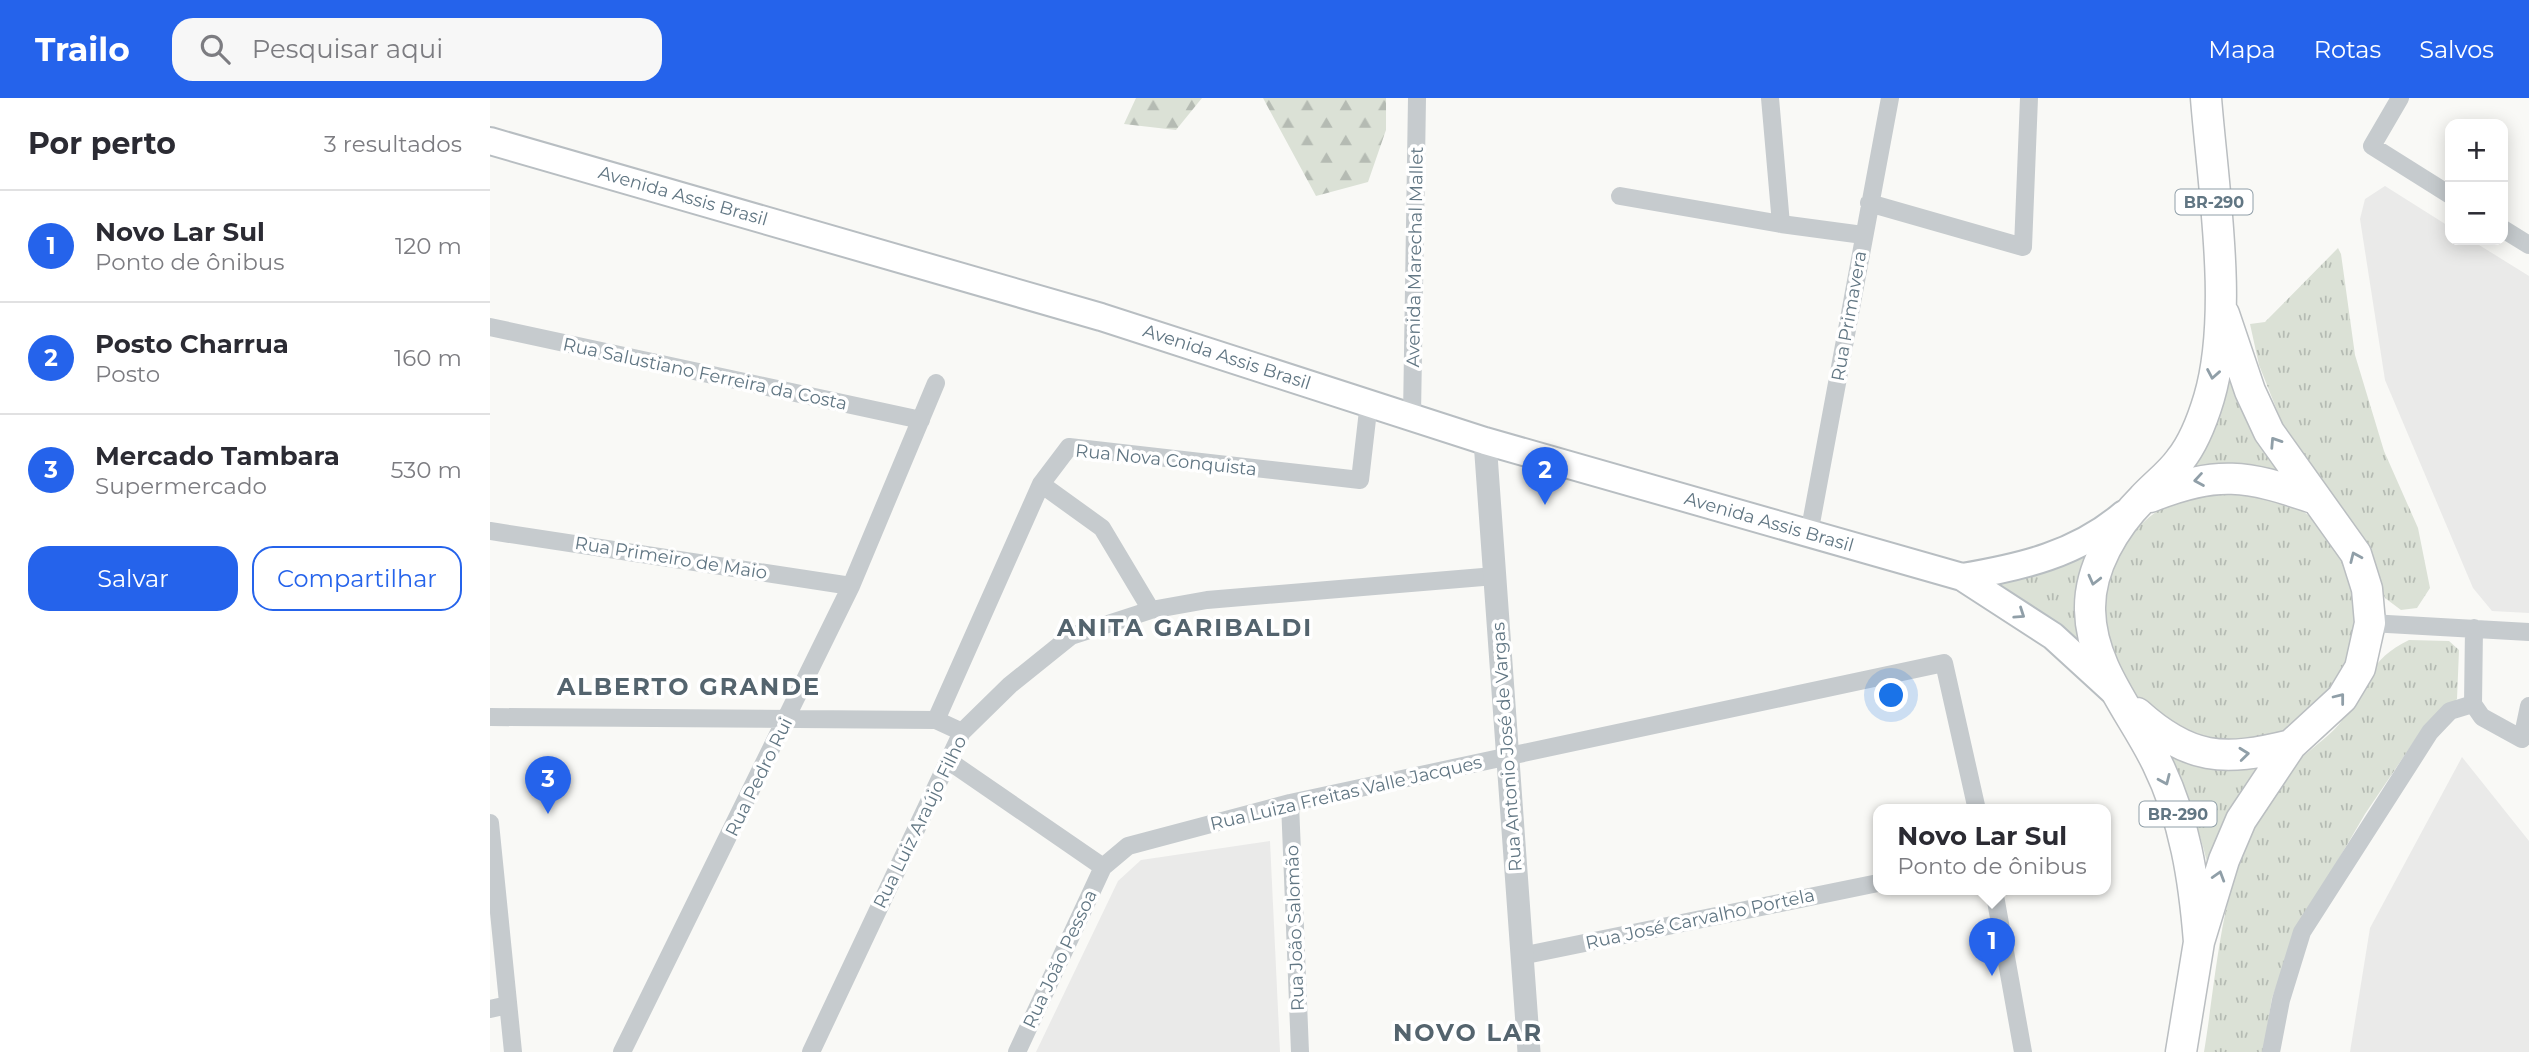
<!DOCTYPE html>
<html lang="pt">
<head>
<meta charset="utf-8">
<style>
  body { margin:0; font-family:Montserrat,sans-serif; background:#f7f7f7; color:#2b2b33 }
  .controls { position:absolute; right:21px; top:21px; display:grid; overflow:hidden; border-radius:14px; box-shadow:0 4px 18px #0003 }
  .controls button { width:63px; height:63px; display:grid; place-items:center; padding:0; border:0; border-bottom:2px solid #e1e1e2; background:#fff; color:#2b2b33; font:35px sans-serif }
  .you { position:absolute; left:1402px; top:598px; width:24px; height:24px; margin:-18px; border:5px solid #fff; border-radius:50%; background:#1a73e8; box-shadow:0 0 0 10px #1a73e833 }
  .badge { display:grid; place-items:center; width:46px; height:46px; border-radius:50%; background:#2563eb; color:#fff; font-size:23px; font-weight:700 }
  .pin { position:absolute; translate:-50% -58px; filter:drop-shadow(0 2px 4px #0008) }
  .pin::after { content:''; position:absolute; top:37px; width:24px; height:21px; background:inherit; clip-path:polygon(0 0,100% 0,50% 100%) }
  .popup { position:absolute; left:1383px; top:706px; width:238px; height:91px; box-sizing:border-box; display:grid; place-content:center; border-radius:14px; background:#fff; filter:drop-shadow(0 2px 5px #0005); font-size:23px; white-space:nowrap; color:#7c7c81 }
  .popup b { font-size:26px; color:#2b2b33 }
  .popup::after { content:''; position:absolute; left:50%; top:100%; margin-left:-14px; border:14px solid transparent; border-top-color:#fff }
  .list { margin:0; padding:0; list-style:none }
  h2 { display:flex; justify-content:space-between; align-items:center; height:91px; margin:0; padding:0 28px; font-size:30px }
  h2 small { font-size:23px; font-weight:400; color:#7c7c81 }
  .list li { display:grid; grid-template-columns:46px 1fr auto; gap:21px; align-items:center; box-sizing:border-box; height:112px; padding:0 28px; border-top:2px solid #e1e1e2 }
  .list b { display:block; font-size:26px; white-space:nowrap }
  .list p { margin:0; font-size:23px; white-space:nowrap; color:#7c7c81 }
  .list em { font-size:23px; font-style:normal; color:#7c7c81 }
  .actions { display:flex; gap:14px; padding:21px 28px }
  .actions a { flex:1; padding:16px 0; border:2px solid #2563eb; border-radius:21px; text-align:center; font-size:24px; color:#2563eb }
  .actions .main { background:#2563eb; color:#fff }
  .icon { flex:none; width:38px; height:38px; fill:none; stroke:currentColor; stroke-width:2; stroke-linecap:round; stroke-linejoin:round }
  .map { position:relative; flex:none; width:2039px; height:954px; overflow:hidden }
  header { display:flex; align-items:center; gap:42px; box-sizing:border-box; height:98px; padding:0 35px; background:#2563eb; color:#fff }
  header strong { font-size:33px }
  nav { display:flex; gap:38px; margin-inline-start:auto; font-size:24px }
  .search { width:490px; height:63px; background:#f7f7f7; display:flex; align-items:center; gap:18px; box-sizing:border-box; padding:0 24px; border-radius:21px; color:#7c7c81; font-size:26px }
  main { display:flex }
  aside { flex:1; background:#fff }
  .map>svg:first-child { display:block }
</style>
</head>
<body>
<header>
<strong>Trailo</strong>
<div class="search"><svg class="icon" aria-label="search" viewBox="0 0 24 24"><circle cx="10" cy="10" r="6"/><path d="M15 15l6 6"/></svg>Pesquisar aqui</div>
<nav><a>Mapa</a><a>Rotas</a><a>Salvos</a></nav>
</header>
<main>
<aside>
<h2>Por perto<small>3 resultados</small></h2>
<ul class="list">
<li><span class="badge">1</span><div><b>Novo Lar Sul</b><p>Ponto de ônibus</p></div><em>120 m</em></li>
<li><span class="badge">2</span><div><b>Posto Charrua</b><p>Posto</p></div><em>160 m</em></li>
<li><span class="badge">3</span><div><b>Mercado Tambara</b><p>Supermercado</p></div><em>530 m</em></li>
</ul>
<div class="actions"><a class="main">Salvar</a><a>Compartilhar</a></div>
</aside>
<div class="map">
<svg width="2039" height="954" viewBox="0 0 2039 954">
  <defs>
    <pattern id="grass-tufts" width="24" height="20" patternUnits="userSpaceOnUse" patternTransform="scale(1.75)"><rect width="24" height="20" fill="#dbe1d6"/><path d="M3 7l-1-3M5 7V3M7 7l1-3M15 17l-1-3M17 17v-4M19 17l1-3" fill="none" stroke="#b5bbb3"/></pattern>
    <pattern id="forest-firs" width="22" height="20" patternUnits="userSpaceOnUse" patternTransform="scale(1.75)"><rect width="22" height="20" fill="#dbe1d6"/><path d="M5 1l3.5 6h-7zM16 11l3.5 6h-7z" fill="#b5bbb3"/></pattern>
  </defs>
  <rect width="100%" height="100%" fill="#f9f9f6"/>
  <path fill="#eaeae9" d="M 1895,88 L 1960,129 L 1960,142 L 1981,142 L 2039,178 L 2039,515 L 2002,513 L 1983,490 L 1895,282 L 1870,121 L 1875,101 Z
    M 1972,659 L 2039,743 L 2039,954 L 1860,954 L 1880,830 Z
    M 780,743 L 790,954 L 546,954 L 628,783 L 651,762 Z"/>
  <path fill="url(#grass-tufts)" d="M 1848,150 L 1851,156 L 1865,257 L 1894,353 L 1928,430 L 1940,490 L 1927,510 L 1911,512 L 1895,500 L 1864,426 L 1832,396 L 1792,325 L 1769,267 L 1760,226 L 1775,224 Z
    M 1743,261 L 1794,379 L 1699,375 C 1722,336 1736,307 1743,261 Z
    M1613 517a127 127 0 1 1 254 0a127 127 0 1 1-254 0Z
    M 1604,455 L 1592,552 L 1490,484 L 1538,478 Z
    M 1919,542 L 1959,543 L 1969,552 L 1967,601 L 1931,633 L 1875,716 L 1809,829 L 1782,900 L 1773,954 L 1714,954 C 1726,882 1731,786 1767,722 C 1778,702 1795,677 1810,661 C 1824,648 1843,636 1853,621 C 1876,587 1879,561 1919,542 Z
    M 1677,655 C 1717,671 1738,674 1779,663 L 1721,781 C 1711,736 1698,697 1677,655 Z"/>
  <path fill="url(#forest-firs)" d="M 646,0 L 712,0 L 686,32 L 634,26 Z
    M 773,0 L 896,0 L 896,32 L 878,84 L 826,98 Z"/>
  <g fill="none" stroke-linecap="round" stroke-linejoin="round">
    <defs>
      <path id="secondary" d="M 0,43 L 611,219 L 995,343 L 1472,479 L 1563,538 L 1622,592
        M 1472,479 C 1532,469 1587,456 1634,416"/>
      <path id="trunk" d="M 1660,399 C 1728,372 1756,377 1823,400
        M 1647,615 C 1699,662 1733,664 1801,647
        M 1709,844 C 1704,781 1695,722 1667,665 C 1643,615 1601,570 1600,512 C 1599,470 1625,428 1653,400 C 1665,387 1680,376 1690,362 C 1703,346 1713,320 1719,300 C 1744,215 1723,89 1716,0
        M 1691,954 L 1709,844 L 1734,762 L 1751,722 L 1801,647 L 1852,600 L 1870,570 L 1880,525 L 1877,491 L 1866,456 L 1779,334 L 1760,293 L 1734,216"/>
    </defs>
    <use href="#secondary" stroke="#b8bec2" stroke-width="30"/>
    <use href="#trunk" stroke="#babec1" stroke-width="33"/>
    <path stroke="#c6cbce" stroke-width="18" d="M 1280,0 L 1291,126
      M 1910,0 L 1882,48 L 1960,97
      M 1130,98 L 1291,126 L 1373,137
      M 1379,105 L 1533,149 L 1539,0
      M 2013,131 L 2039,147
      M 0,229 L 431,322
      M 922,318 L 927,0
      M 551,386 L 612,430 L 661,512
      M 0,433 L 361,488
      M 1319,436 L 1400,0
      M 1880,525 L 2039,534
      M 1984,530 L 1983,606 L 1992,619 L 2032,641 L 2039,608
      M 0,619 L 446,622 L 472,634
      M 446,622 L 551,386 L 579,349 L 870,382 L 879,304
      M 459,663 L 613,769
      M 800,705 L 810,954
      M 0,725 L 23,954
      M 1504,792 L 1533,954
      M 1031,858 L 1388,785
      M 0,911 L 18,907
      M 132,954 L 361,488 L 446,285
      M 321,954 L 472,634 L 520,587 L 581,538 L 661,512 L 717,502 L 1005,478
      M 527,954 L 613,769 L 638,748 L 800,705 L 1454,565 L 1487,712
      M 1781,954 L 1791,902 L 1812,834 L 1940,634 L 1960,613 L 1983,606"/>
    <path stroke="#c6cbce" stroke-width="23" d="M 995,343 L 1039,954"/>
    <use href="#secondary" stroke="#fff" stroke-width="26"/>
    <use href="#trunk" stroke="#fff" stroke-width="30"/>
  </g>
  <defs><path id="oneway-chevron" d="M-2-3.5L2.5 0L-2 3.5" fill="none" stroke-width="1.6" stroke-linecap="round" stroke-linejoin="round" transform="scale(1.75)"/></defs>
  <g stroke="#909fa8">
    <use href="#oneway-chevron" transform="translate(1723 276) rotate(100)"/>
    <use href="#oneway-chevron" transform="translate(1785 344) rotate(-123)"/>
    <use href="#oneway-chevron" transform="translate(1709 382) rotate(171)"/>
    <use href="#oneway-chevron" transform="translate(1865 459) rotate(-114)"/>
    <use href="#oneway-chevron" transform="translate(1604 482) rotate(104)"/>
    <use href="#oneway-chevron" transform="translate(1530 516) rotate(34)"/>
    <use href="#oneway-chevron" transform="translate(1850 600) rotate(-52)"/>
    <use href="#oneway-chevron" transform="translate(1754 656) rotate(-6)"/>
    <use href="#oneway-chevron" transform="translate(1675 682) rotate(66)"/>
    <use href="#oneway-chevron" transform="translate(1729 778) rotate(-73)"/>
  </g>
  <g text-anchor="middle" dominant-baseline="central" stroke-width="7" stroke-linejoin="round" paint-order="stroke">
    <g fill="#fff" stroke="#909fa8" stroke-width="2">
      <rect x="1685.5" y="91.5" width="77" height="25" rx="5"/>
      <rect x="1649.5" y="703.5" width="77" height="25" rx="5"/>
    </g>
    <g font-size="16" font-weight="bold" fill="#617683">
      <text x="1724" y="104">BR-290</text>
      <text x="1688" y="716">BR-290</text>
    </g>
    <g font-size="18" fill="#617683" stroke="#fff">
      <text transform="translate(193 98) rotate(16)">Avenida Assis Brasil</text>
      <text transform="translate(925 159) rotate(-89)">Avenida Marechal Mallet</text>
      <text transform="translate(1359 218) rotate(-80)">Rua Primavera</text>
      <text transform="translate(737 259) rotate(18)">Avenida Assis Brasil</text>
      <text transform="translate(215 276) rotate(12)">Rua Salustiano Ferreira da Costa</text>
      <text transform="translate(676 362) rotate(6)">Rua Nova Conquista</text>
      <text transform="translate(1279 424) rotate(16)">Avenida Assis Brasil</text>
      <text transform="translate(181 460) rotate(9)">Rua Primeiro de Maio</text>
      <text transform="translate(1017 649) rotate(-94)">Rua Antonio José de Vargas</text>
      <text transform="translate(269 679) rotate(-64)">Rua Pedro Rui</text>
      <text transform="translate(856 695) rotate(-13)">Rua Luiza Freitas Valle Jacques</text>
      <text transform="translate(430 724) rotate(-64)">Rua Luiz Araújo Filho</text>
      <text transform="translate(1210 821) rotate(-12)">Rua José Carvalho Portela</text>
      <text transform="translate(805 830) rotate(-92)">Rua João Salomão</text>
      <text transform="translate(570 861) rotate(-65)">Rua João Pessoa</text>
    </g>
    <g font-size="24" font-weight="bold" letter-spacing="2" fill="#54646e" stroke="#fff">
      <text x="695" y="529">ANITA GARIBALDI</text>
      <text x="199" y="588">ALBERTO GRANDE</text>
      <text x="978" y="934">NOVO LAR</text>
    </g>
  </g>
</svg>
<div class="controls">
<button>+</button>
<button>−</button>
</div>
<div class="you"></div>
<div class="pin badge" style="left:1502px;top:878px">1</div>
<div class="popup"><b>Novo Lar Sul</b>Ponto de ônibus</div>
<div class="pin badge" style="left:1055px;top:407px">2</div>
<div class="pin badge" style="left:58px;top:716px">3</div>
</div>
</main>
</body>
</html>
